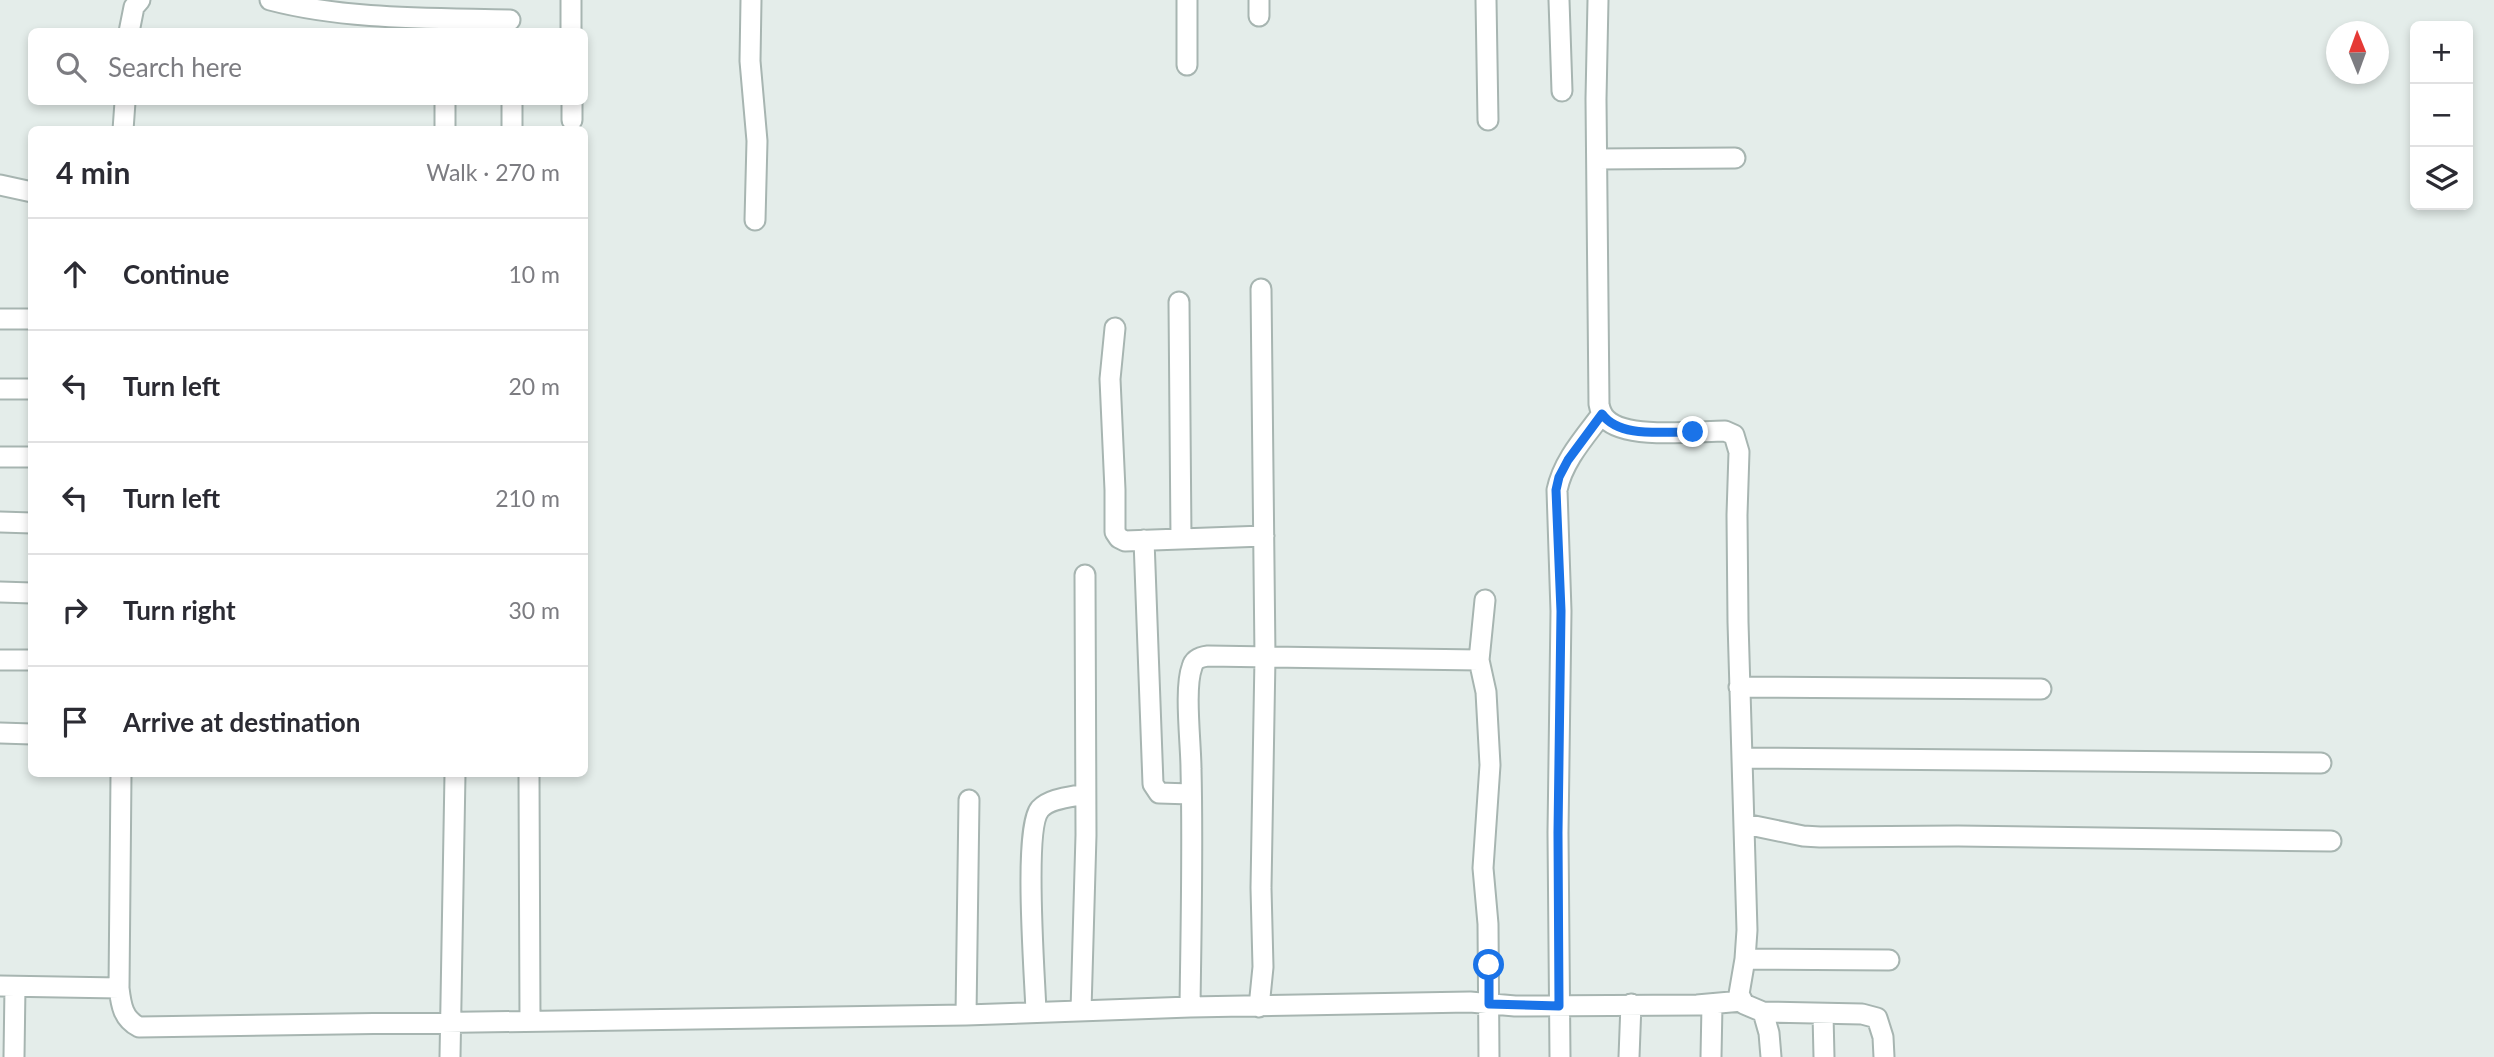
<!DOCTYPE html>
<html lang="en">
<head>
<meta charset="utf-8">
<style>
  body { margin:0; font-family:Lato,sans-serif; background:#f2f2f3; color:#2b2b33 }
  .controls { position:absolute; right:21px; top:21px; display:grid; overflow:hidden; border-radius:10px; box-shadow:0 4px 10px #0003 }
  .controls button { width:63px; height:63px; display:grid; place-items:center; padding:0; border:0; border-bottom:2px solid #e1e1e2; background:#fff; color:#2b2b33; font:35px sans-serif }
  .compass { position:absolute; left:2326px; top:21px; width:63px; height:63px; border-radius:50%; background:#fff; box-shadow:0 4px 10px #0003; rotate:359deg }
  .stop { position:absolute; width:21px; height:21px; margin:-16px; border:5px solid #1a73e8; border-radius:50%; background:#fff }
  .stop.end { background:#1a73e8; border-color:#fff; box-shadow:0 2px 7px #0008 }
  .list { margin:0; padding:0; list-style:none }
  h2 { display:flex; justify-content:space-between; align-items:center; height:91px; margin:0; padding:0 28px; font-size:30px }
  h2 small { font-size:23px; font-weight:400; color:#7c7c81 }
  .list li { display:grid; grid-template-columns:46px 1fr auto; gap:21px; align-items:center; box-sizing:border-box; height:112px; padding:0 28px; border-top:2px solid #e1e1e2 }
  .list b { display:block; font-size:26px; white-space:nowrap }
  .list em { font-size:23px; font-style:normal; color:#7c7c81 }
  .icon { flex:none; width:38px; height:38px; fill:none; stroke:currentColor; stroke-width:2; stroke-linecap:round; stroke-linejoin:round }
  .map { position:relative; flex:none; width:2494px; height:1057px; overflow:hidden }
  .search { position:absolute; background:#fff; box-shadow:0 4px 10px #0003; left:28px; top:28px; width:560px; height:77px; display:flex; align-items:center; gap:18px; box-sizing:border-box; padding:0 24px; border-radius:10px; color:#7c7c81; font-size:26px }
  .panel { position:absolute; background:#fff; box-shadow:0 4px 10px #0003; left:28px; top:126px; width:560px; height:651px; border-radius:10px }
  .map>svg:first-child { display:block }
</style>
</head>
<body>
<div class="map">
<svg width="2494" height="1057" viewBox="0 0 2494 1057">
  <rect width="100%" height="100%" fill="#e4edea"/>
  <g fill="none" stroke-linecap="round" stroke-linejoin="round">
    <defs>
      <path id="minor" d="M 270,0 C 346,20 432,18 510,20
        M 571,0 L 571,32
        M 751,0 L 750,61 L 757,141 L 755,220
        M 1187,0 L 1187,65
        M 1259,0 L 1259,16
        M 1486,0 L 1488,120
        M 1559,0 L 1562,91
        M 1598,0 L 1596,99 L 1599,404 C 1600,410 1602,415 1606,419 C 1626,440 1697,431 1725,431 L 1734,435 L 1739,452 L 1737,515 L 1738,622 L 1747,930 L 1745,959 L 1739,994 L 1744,1004 L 1763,1012 L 1862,1014 L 1877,1018 L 1883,1037 L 1884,1057
        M 129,32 L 134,7 L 140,0
        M 445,102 L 445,130
        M 512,102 L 512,130
        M 572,102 L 572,120
        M 123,130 L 125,102
        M 1597,159 L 1735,158
        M 0,185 L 32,192
        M 1179,302 L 1181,539
        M 0,319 L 32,319
        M 1115,328 L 1110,379 L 1115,490 L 1115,532 L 1119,538 L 1125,541 L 1264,536
        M 0,389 L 32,389
        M 0,457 L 32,457
        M 0,522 L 32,523
        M 1144,540 L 1153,784 L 1159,793 L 1191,794
        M 0,592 L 32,593
        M 1485,600 L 1479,660 L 1486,692 L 1490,765 L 1483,868 L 1488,924 L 1489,1057
        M 0,660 L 32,660
        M 1739,687 L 2041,689
        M 0,733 L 32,734
        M 1743,758 L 2321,763
        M 121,774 L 119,988 C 121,1005 123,1019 139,1027 L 966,1015 L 1190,1007 L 1470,1002 L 1515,1006 L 1697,1005 L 1742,1001
        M 529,774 L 530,1021
        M 1745,824 L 1803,836 L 1820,837 L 1958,836 L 2331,841
        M 1745,959 L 1889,960
        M 0,986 L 119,988
        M 1190,1007 C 1191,928 1193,848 1191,769 C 1191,744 1184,688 1192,667 C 1194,659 1200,657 1208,656 L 1479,660
        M 1259,1007 L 1263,967 L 1261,888 L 1265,657 L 1261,289
        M 1081,1010 L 1086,835 L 1085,575
        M 1036,1012 C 1035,978 1023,829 1040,809 C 1050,798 1072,797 1085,794
        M 1763,1012 L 1769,1033 L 1771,1057
        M 1823,1014 L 1824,1057
        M 966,1015 L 969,800
        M 14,1057 L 15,987
        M 450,1057 L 455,774
        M 1560,1057 L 1558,833 L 1561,611 L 1557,490 C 1563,461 1584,438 1602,414
        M 1629,1057 L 1631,1004
        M 1711,1057 L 1712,1005"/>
    </defs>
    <use href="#minor" stroke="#a7b5b1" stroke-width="23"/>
    <use href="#minor" stroke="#fff" stroke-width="19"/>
  </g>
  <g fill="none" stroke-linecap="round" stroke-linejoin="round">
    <path stroke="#1a73e8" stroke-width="9" d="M 1489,965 L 1489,1004 L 1559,1006 L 1558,833 L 1561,611 L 1556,490 L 1559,477 L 1568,460 L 1602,414 C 1620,439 1665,431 1693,432"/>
  </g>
</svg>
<div class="controls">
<button>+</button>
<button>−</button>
<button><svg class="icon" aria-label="layers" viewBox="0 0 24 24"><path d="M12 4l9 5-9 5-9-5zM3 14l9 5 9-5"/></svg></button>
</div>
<svg class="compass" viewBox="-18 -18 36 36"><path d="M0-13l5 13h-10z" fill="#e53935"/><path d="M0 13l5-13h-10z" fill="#7c7c81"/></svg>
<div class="stop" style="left:1489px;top:965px"></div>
<div class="stop end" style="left:1693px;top:432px"></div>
<div class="search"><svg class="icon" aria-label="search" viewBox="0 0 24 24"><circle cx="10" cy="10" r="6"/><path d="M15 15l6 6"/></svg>Search here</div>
<section class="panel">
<h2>4 min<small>Walk · 270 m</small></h2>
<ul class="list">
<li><svg class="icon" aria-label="ahead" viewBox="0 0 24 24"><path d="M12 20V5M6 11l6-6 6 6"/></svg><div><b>Continue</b></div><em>10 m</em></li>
<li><svg class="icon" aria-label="left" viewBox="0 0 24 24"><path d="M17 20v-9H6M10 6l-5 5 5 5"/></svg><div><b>Turn left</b></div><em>20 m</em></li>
<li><svg class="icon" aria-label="left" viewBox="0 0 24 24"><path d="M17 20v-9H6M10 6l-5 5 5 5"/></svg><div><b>Turn left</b></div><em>210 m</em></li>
<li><svg class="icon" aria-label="right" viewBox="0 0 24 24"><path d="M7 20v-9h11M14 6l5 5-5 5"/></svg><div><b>Turn right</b></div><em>30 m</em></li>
<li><svg class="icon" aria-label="arrive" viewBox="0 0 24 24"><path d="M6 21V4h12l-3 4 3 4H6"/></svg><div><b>Arrive at destination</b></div></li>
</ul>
</section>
</div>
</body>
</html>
